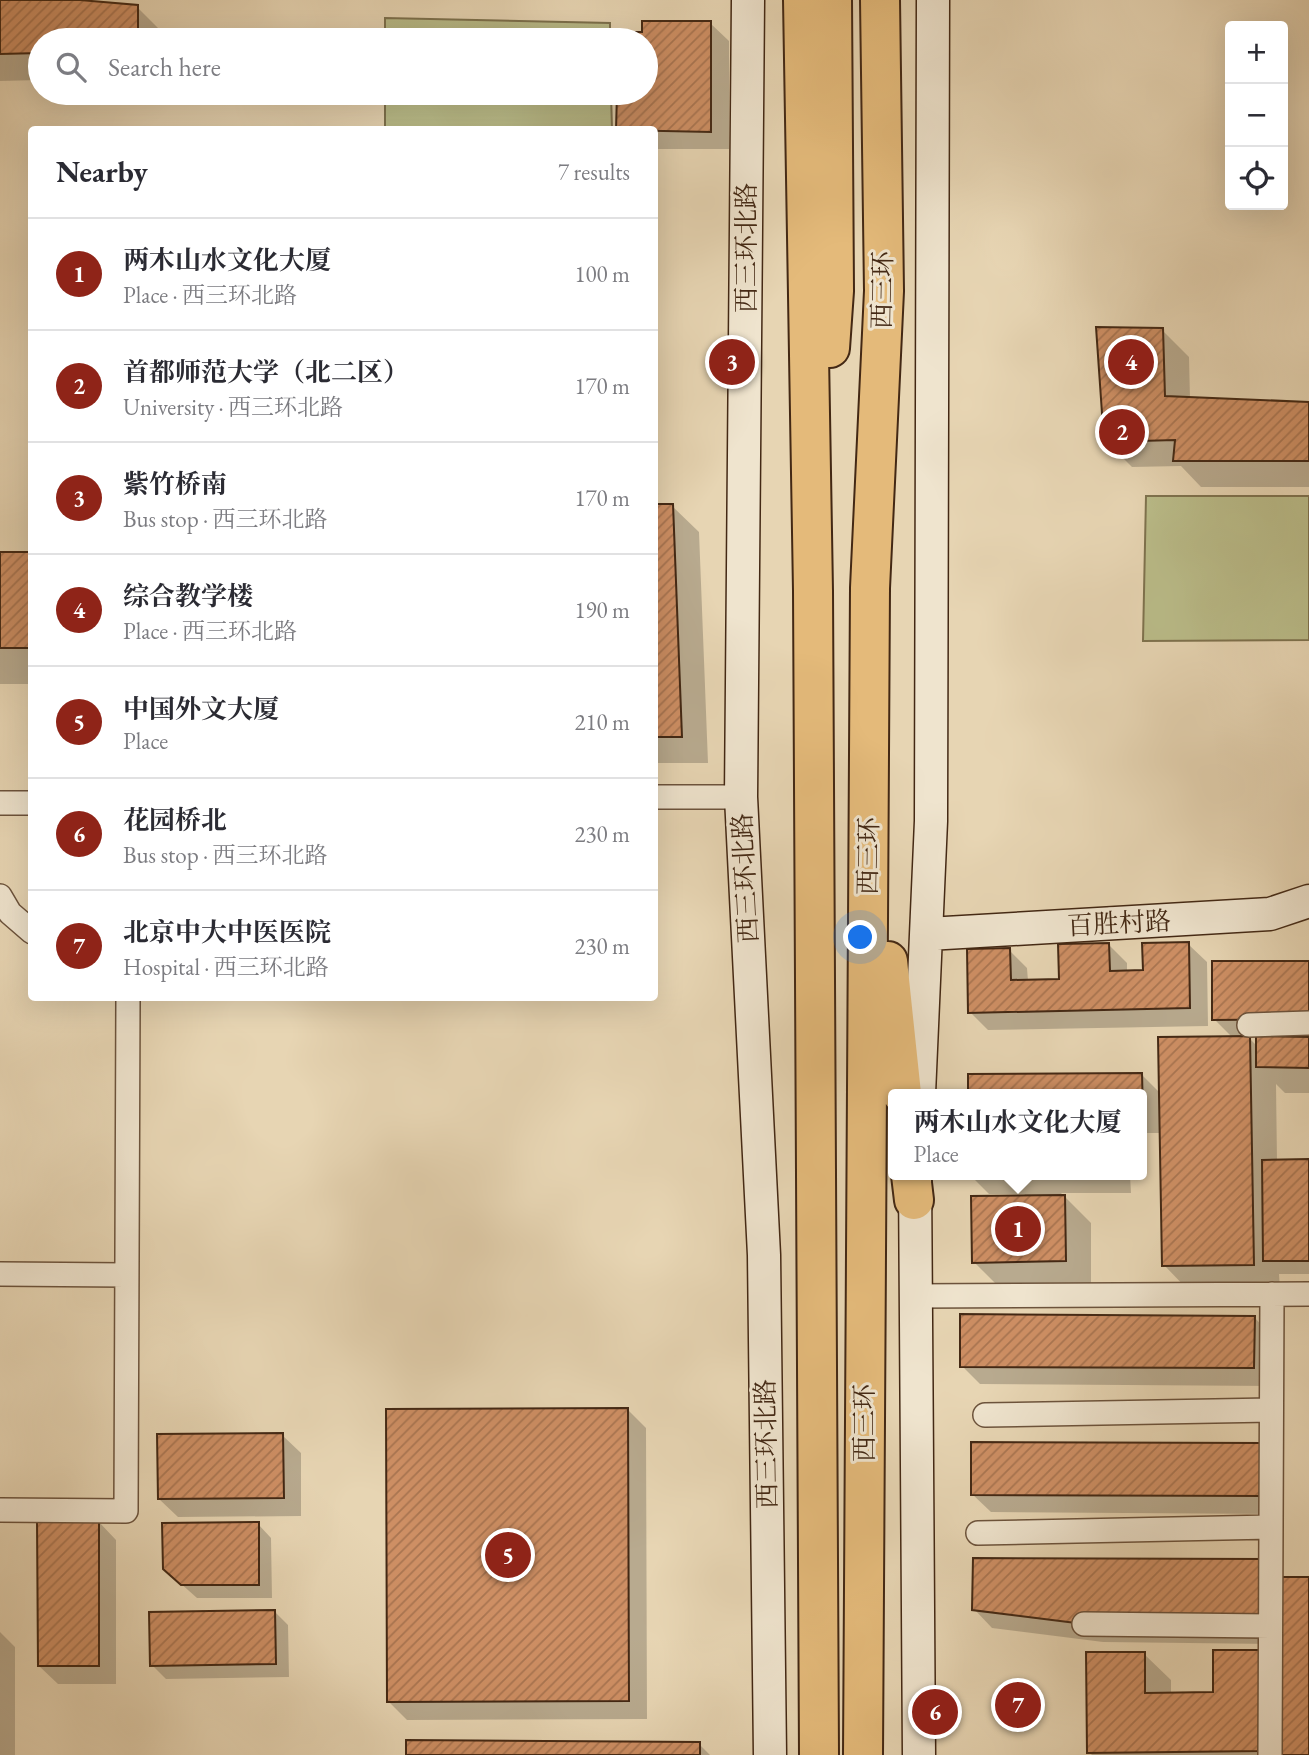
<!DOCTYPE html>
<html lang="en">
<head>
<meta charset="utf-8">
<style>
  body { margin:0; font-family:"EB Garamond","Noto Serif SC",serif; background:#f7f7f7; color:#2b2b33 }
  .controls { position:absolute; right:21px; top:21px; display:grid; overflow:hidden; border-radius:7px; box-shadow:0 7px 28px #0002 }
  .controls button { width:63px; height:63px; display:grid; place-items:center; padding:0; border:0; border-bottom:2px solid #e1e1e2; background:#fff; color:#2b2b33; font:35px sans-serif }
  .you { position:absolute; left:861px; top:938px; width:24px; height:24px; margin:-18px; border:5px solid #fff; border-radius:50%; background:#1a73e8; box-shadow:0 0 0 10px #1a73e833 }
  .badge { display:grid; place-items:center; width:46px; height:46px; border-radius:50%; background:#8f2418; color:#fff; font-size:23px; font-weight:700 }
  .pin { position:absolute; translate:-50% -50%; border:4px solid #fff; box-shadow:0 2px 7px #0006 }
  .popup { position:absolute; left:888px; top:1089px; width:259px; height:91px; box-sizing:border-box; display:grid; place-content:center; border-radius:7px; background:#fff; filter:drop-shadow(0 2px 5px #0005); font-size:23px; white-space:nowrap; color:#7c7c81 }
  .popup b { font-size:26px; color:#2b2b33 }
  .popup::after { content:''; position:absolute; left:50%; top:100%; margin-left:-14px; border:14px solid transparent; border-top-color:#fff }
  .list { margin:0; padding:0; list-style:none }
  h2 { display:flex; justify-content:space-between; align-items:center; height:91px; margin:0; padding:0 28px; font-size:30px }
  h2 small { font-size:23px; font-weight:400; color:#7c7c81 }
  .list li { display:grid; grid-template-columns:46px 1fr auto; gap:21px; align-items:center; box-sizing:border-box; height:112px; padding:0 28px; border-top:2px solid #e1e1e2 }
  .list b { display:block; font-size:26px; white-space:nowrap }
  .list p { margin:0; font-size:23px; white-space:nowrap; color:#7c7c81 }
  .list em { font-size:23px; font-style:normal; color:#7c7c81 }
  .icon { flex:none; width:38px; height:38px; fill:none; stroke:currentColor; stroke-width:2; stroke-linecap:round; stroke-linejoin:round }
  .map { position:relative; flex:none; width:1309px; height:1755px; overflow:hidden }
  .search { position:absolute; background:#fff; box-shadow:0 7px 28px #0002; left:28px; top:28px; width:630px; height:77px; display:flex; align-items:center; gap:18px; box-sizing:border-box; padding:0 24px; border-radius:38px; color:#7c7c81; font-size:26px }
  .panel { position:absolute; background:#fff; box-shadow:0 7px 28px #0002; left:28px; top:126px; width:630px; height:875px; border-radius:7px }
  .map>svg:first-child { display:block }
</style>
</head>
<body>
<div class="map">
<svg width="1309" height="1755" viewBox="0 0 1309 1755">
  <defs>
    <pattern id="building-hatch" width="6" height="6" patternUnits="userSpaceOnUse" patternTransform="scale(1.75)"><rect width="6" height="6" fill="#ce8f64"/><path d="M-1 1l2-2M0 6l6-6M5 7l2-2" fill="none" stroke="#a97551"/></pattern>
  </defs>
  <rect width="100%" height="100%" fill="#e7d5b3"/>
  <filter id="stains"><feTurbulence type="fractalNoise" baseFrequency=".00286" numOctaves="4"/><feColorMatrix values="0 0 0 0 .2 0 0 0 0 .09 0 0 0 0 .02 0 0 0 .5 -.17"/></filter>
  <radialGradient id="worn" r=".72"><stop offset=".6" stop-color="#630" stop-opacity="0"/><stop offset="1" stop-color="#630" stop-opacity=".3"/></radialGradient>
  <path fill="#babc89" stroke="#7e724e" stroke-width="2" d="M 385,18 L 610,23 L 610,40 L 385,40 Z
    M 385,93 L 611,93 L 612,129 L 385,129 Z
    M 1146,496 L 1309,496 L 1309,640 L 1143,641 Z"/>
  <path fill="#0003" fill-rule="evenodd" d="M 0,0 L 59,0 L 137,7 L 164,34 L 164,40 L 40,40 L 40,80 L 0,81 Z
    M 710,23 L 729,41 L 729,149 L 654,149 L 654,130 L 618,130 L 618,93 L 646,93 L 646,40 L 619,40 L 619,33 L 643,33 Z
    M 1162,330 L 1189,357 L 1190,399 L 1309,403 L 1309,487 L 1201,487 L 1181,466 L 1132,467 L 1106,441 Z
    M 654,505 L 672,506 L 699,532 L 708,763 L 654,763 Z
    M 0,553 L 32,553 L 32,684 L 0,684 Z
    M 1188,944 L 1207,962 L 1208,1026 L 988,1030 L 970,1012 L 1009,950 L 1027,968 L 1028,981 L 1060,981 L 1109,945 L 1127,963 L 1127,973 L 1144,972 Z
    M 1309,963 L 1309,1093 L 1285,1093 L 1276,1084 L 1277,1161 L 1309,1161 L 1309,1274 L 1279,1274 L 1280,1291 L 1190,1292 L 1164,1265 L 1161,1133 L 1142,1133 L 1142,1094 L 970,1094 L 970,1076 L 1142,1075 L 1161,1094 L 1233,1038 L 1214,1019 ZM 1248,1037 L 1258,1037 L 1258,1047 Z
    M 1130,1175 L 1131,1193 L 1061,1193 L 1091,1223 L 1091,1287 L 1001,1289 L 974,1262 L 1025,1194 L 989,1194 L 970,1175 Z
    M 1254,1317 L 1272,1336 L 1272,1386 L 980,1384 L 962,1366 Z
    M 628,1410 L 646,1428 L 647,1719 L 407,1720 L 389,1702 Z
    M 282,1435 L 301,1453 L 301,1516 L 178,1517 L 159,1499 Z
    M 1265,1445 L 1283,1463 L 1283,1514 L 991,1512 L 972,1494 Z
    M 98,1521 L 116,1540 L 116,1684 L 58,1684 L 39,1666 Z
    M 258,1524 L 271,1538 L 272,1598 L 197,1598 L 179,1582 Z
    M 1266,1561 L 1284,1579 L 1309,1578 L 1309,1755 L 1092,1755 L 1089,1752 L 1144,1654 L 1171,1680 L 1171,1695 L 1215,1694 L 1262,1651 L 1279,1644 L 1103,1642 L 992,1628 L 974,1609 Z
    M 275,1612 L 288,1625 L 289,1677 L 166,1679 L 152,1665 Z
    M 0,1632 L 15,1647 L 15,1755 L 0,1755 Z
    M 699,1744 L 710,1755 L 407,1755 Z"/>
  <path fill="url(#building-hatch)" stroke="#432814" stroke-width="2" d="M 0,0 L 80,0 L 138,5 L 138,40 L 40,40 L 40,53 L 0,54 Z
    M 642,21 L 711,21 L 711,132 L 616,130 L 617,93 L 646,93 L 646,40 L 617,40 L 617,32 L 642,32 Z
    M 1096,327 L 1163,328 L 1165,396 L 1309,402 L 1309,461 L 1173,461 L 1175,440 L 1104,442 Z
    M 654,504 L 673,504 L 682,737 L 654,737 Z
    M 0,552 L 32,552 L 32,648 L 0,648 Z
    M 1189,942 L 1190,1008 L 968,1013 L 967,949 L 1010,948 L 1011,980 L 1059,979 L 1058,944 L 1109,943 L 1110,971 L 1143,970 L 1142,943 Z
    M 1212,961 L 1309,961 L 1309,1019 L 1212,1020 Z
    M 1250,1036 L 1254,1265 L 1162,1266 L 1158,1037 Z
    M 1256,1036 L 1309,1037 L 1309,1068 L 1256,1067 Z
    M 1142,1073 L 1143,1115 L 1142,1094 L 968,1094 L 968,1074 Z
    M 1309,1159 L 1309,1261 L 1263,1261 L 1262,1160 Z
    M 969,1175 L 1113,1175 L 969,1176 Z
    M 1065,1195 L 1066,1261 L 972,1263 L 971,1196 Z
    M 960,1314 L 1255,1316 L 1254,1368 L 960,1367 Z
    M 628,1408 L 629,1701 L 387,1702 L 386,1409 Z
    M 283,1433 L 284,1498 L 158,1499 L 157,1434 Z
    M 971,1442 L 1265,1443 L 1265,1496 L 971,1495 Z
    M 37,1520 L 99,1520 L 99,1666 L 38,1666 Z
    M 259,1522 L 259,1585 L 181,1585 L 163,1569 L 162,1523 Z
    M 973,1558 L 1267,1559 L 1270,1626 L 1084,1624 L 972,1610 Z
    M 1276,1577 L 1309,1577 L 1309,1755 L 1279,1755 Z
    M 275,1610 L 276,1664 L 150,1666 L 149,1612 Z
    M 1213,1650 L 1262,1650 L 1263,1751 L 1087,1753 L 1086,1652 L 1145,1652 L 1145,1693 L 1213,1692 Z
    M 406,1740 L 700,1742 L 700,1755 L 406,1755 Z"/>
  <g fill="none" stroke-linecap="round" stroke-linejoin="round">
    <defs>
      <path id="street" d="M 654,797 L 741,797
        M 0,803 L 32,803
        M 0,896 L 10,913 L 32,932
        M 1249,1025 L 1309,1023
        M 0,1274 L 125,1275
        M 914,1296 L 1309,1294
        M 985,1415 L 1271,1410
        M 0,1510 L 126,1511 L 128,998
        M 978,1533 L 1271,1527
        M 1084,1624 L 1270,1626
        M 1270,1755 L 1272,1294"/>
      <path id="secondary" d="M 748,0 L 741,797 L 764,1255 L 770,1755
        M 928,934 L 1270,914 L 1309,901
        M 919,1094 L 931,821 L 933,0
        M 915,1175 L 919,1755"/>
      <path id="highway" d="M 803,0 L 813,591 L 819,1755
        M 830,348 L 834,291 L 832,0
        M 888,961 L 902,1094
        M 911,1175 L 914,1200
        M 863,1755 L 870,588 L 884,291 L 880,0"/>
    </defs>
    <use href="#street" stroke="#6c533c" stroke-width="26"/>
    <use href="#secondary" stroke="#432814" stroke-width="35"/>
    <use href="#highway" stroke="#432814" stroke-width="42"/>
    <use href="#street" stroke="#efe4ce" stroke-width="23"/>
    <use href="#secondary" stroke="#efe4ce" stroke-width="32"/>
    <use href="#highway" stroke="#e4ba7a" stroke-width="38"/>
  </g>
  <g text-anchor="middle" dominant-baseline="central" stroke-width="6" stroke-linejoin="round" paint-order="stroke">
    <g font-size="26" fill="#432814" stroke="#efe4ce">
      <text transform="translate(746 248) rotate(-90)">西三环北路</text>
      <text transform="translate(882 290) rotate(-89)">西三环</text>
      <text transform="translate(868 856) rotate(-89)">西三环</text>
      <text transform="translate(745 878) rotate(-93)">西三环北路</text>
      <text transform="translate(1119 923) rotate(-3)">百胜村路</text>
      <text transform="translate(864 1423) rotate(-90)">西三环</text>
      <text transform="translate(766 1444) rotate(-91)">西三环北路</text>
    </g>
  </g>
  <rect width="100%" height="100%" filter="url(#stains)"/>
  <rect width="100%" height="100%" fill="url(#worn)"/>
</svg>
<div class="controls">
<button>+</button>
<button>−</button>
<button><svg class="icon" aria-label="locate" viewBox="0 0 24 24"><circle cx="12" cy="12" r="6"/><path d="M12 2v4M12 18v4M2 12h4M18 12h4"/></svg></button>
</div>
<div class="you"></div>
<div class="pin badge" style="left:1018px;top:1229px">1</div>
<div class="popup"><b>两木山水文化大厦</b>Place</div>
<div class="pin badge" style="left:1122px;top:432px">2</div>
<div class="pin badge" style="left:732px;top:362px">3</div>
<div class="pin badge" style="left:1131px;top:362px">4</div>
<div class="pin badge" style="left:508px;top:1555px">5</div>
<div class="pin badge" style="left:935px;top:1712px">6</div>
<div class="pin badge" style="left:1018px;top:1705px">7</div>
<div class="search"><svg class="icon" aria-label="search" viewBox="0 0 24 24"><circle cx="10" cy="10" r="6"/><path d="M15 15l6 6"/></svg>Search here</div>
<section class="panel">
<h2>Nearby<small>7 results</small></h2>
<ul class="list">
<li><span class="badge">1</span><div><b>两木山水文化大厦</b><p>Place · 西三环北路</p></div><em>100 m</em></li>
<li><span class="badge">2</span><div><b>首都师范大学（北二区）</b><p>University · 西三环北路</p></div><em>170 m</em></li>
<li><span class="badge">3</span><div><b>紫竹桥南</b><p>Bus stop · 西三环北路</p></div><em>170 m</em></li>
<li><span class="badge">4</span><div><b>综合教学楼</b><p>Place · 西三环北路</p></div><em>190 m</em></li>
<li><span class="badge">5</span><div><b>中国外文大厦</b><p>Place</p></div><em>210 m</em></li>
<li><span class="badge">6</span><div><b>花园桥北</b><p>Bus stop · 西三环北路</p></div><em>230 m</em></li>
<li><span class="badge">7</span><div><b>北京中大中医医院</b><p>Hospital · 西三环北路</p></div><em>230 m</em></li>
</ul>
</section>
</div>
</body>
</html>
